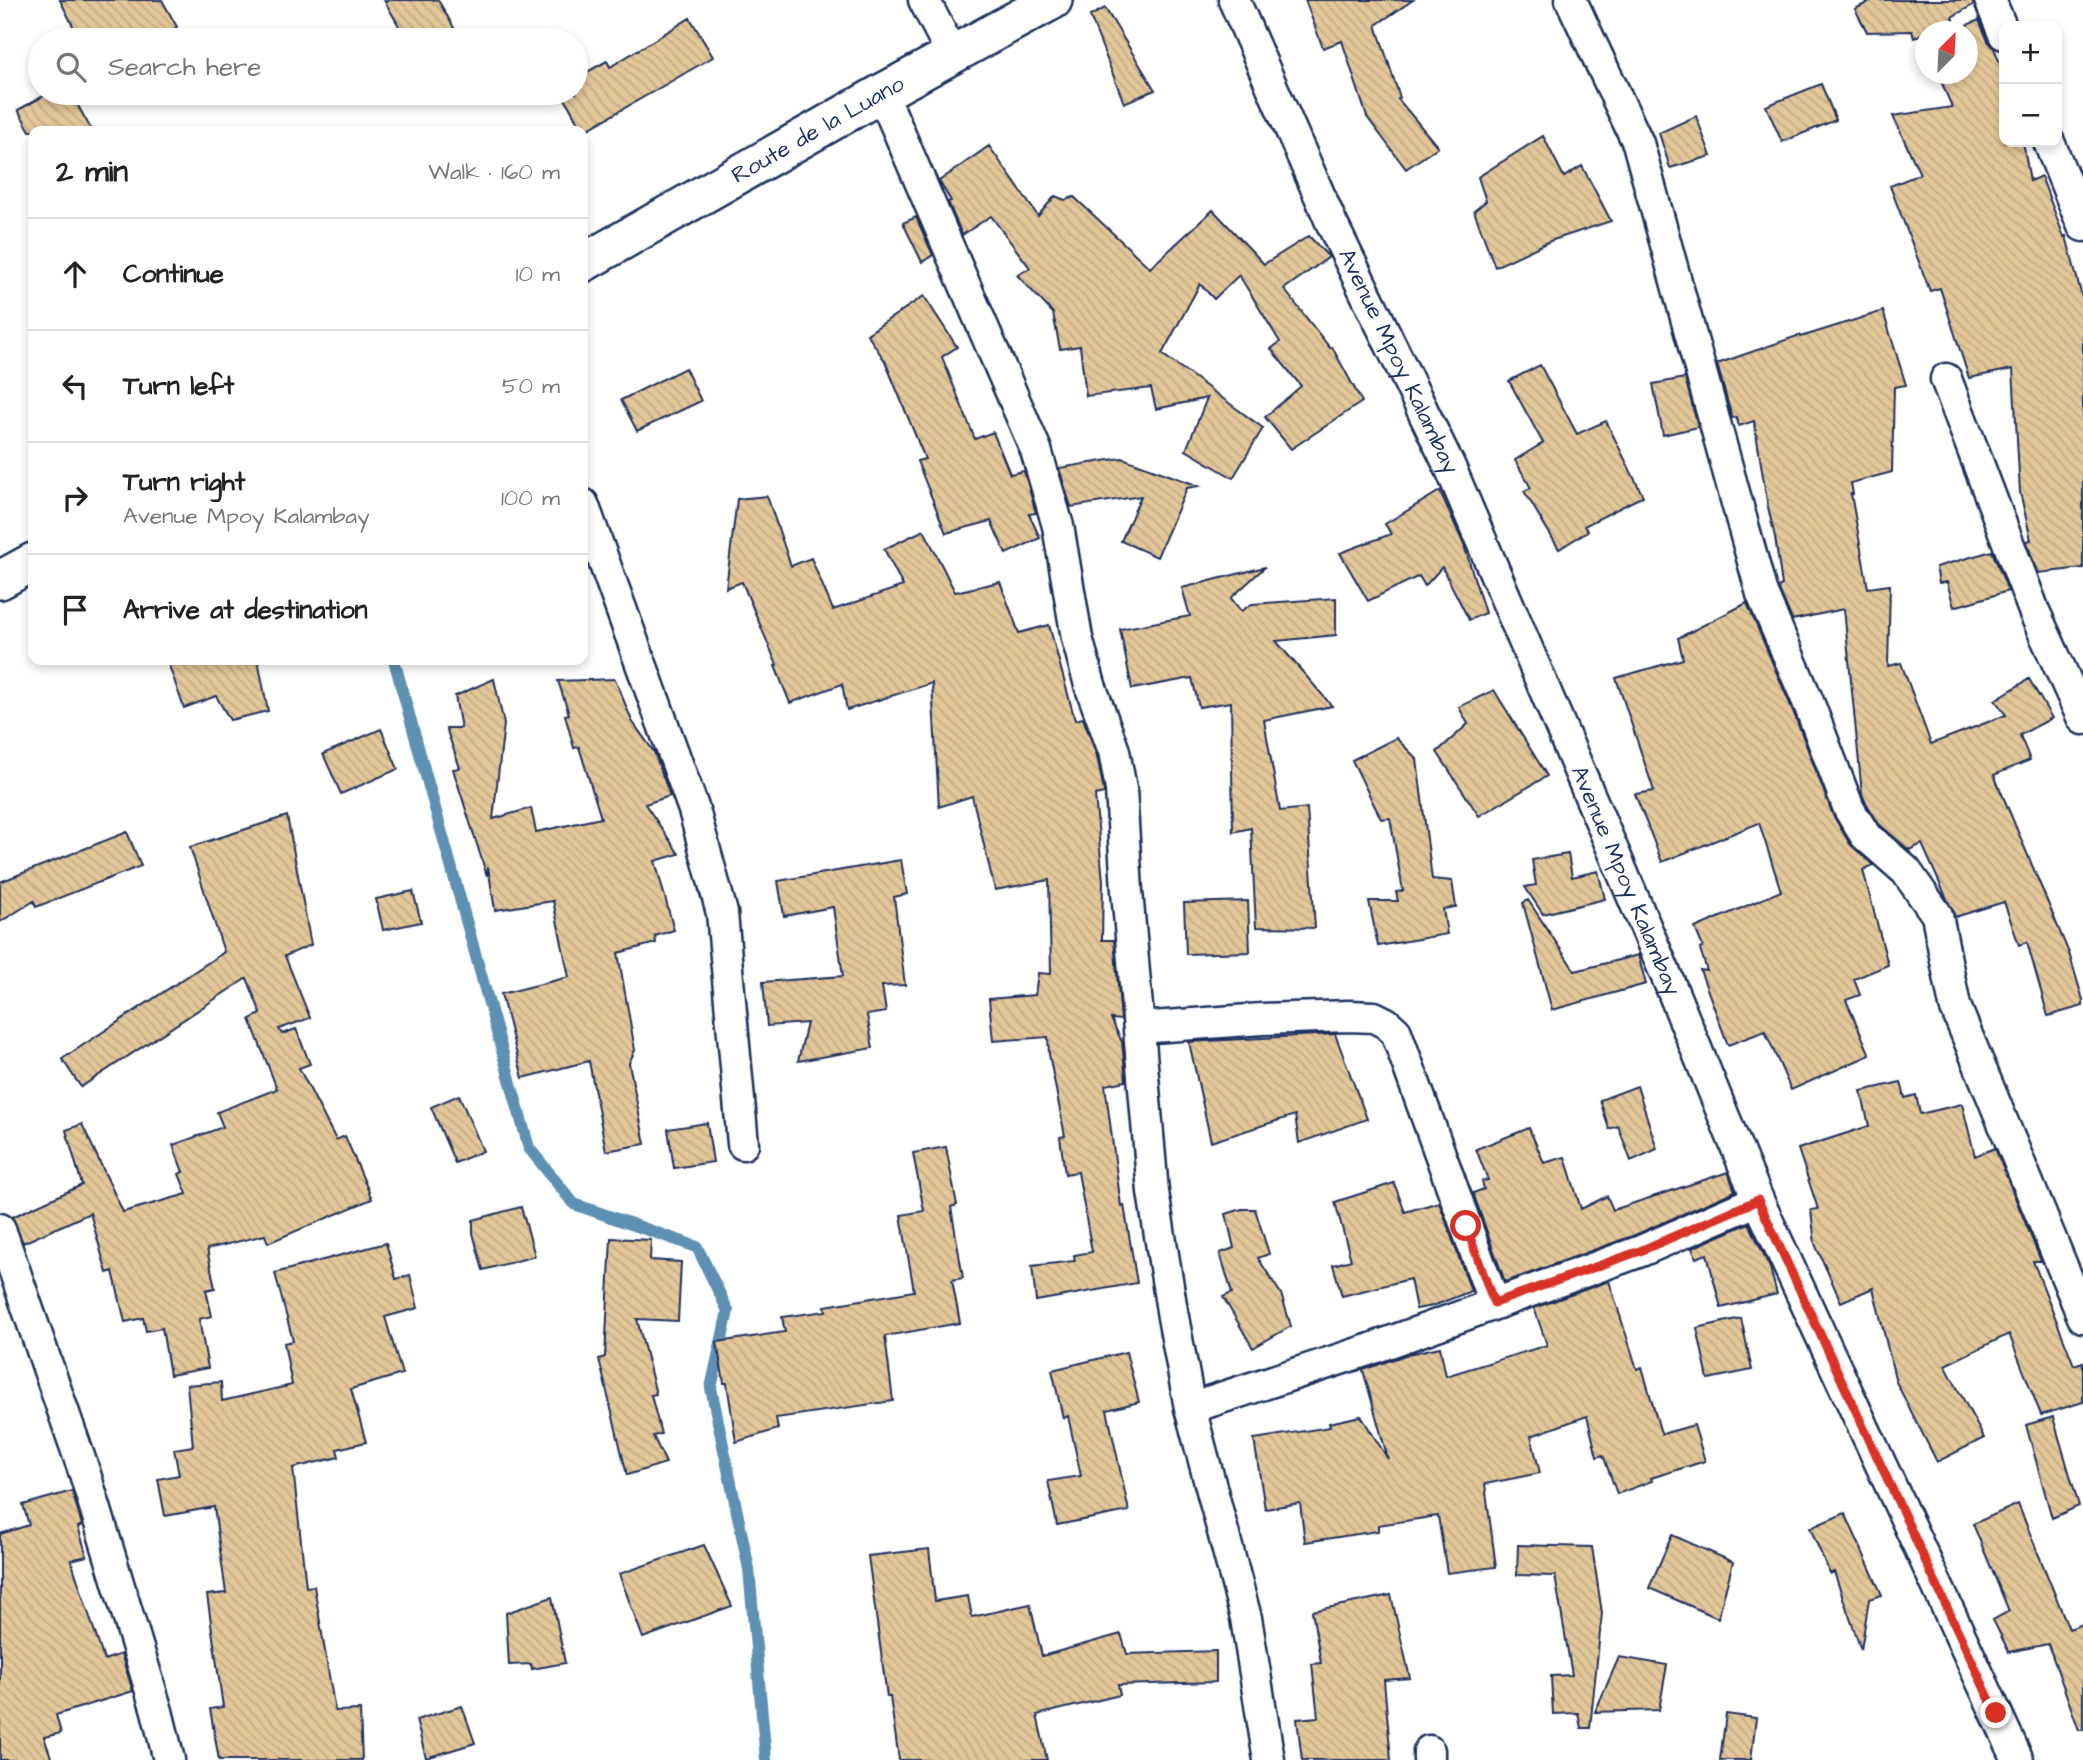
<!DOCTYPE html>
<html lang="en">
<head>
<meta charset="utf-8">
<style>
  body { margin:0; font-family:"Architects Daughter",sans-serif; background:#f2f2f2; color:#222 }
  .controls { position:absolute; right:21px; top:21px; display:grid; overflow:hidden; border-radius:14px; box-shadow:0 4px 10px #0003 }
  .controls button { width:63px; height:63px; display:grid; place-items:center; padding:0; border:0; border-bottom:2px solid #e0e0e0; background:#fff; color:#222; font:35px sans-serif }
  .compass { position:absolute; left:1915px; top:21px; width:63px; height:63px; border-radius:50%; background:#fff; box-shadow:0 4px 10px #0003; rotate:24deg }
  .stop { position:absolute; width:21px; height:21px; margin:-16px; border:5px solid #d93025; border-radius:50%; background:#fff }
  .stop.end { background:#d93025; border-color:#fff; box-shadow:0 2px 7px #0008 }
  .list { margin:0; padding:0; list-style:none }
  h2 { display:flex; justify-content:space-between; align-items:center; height:91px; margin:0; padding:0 28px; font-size:30px }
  h2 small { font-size:23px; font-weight:400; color:#767676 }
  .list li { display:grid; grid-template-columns:46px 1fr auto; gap:21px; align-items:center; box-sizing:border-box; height:112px; padding:0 28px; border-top:2px solid #e0e0e0 }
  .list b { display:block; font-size:26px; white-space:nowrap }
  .list p { margin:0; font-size:23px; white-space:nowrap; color:#767676 }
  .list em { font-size:23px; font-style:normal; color:#767676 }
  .icon { flex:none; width:38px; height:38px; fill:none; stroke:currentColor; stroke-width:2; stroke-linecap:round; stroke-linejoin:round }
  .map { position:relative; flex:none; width:2083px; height:1760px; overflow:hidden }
  .search { position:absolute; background:#fff; box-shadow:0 4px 10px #0003; left:28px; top:28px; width:560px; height:77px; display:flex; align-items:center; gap:18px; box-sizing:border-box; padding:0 24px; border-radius:38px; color:#767676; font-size:26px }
  .panel { position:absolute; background:#fff; box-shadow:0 4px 10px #0003; left:28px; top:126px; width:560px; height:539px; border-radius:14px }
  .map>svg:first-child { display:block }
</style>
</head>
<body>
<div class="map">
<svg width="2083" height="1760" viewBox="0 0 2083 1760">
  <defs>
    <pattern id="building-back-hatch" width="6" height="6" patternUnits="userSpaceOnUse" patternTransform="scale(1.75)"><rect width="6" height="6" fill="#e4c798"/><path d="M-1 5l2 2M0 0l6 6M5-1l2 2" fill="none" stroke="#c3ab85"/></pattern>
  </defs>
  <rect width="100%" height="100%" fill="#fff"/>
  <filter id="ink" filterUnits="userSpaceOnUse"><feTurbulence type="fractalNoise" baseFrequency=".0143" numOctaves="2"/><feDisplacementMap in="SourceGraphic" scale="14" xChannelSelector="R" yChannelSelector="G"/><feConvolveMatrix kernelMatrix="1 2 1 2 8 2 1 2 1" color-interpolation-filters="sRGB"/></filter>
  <g filter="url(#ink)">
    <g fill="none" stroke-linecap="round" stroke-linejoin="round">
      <path stroke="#5d90b2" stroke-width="12" d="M 394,660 L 529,1148 L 574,1204 L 697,1247 L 728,1311 L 711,1388 L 749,1569 L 766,1760"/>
    </g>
    <path fill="url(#building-back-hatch)" stroke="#1b2f5e" stroke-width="2" d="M 60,0 L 162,0 L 177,27 L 164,35 L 161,40 L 80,40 Z
      M 384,0 L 438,0 L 461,40 L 407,40 Z
      M 1305,0 L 1413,0 L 1376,25 L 1400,98 L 1398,99 L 1438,147 L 1406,169 L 1367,117 L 1342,41 L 1323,48 Z
      M 1873,0 L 1973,0 L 1973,5 L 1952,17 L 1958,29 L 1979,20 L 1988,41 L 1994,48 L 2004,74 L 2004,142 L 2023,142 L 2030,181 L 2041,176 L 2064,237 L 2066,236 L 2083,301 L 2083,568 L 2038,573 L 2026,541 L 2031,540 L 2020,492 L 2013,369 L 1969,378 L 1940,288 L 1930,291 L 1890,186 L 1920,174 L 1893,116 L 1952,107 L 1938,74 L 1968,74 L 1968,32 L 1926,32 L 1914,38 L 1912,31 L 1867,32 L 1855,9 Z
      M 1105,8 L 1155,90 L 1124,103 L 1090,16 Z
      M 690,18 L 713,57 L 583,132 L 562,93 L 576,93 L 576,78 L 607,61 L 610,67 Z
      M 1821,84 L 1836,120 L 1782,142 L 1766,106 Z
      M 49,93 L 71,93 L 92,131 L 30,131 L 18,110 Z
      M 1696,116 L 1711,156 L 1670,168 L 1659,133 Z
      M 1543,136 L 1564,177 L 1582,166 L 1611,221 L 1550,241 L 1495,267 L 1474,211 L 1486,201 L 1478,177 Z
      M 989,146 L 1038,216 L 1055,196 L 1065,200 L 1074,197 L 1150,268 L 1213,210 L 1264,264 L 1309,236 L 1329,257 L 1284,289 L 1330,348 L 1332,347 L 1362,402 L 1291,449 L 1265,417 L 1301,386 L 1271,349 L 1280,342 L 1239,275 L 1214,299 L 1200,284 L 1162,354 L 1263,428 L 1233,478 L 1186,450 L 1207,398 L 1156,409 L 1151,388 L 1086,396 L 1080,346 L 1060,349 L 1053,313 L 1017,275 L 1030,268 L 991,216 L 962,235 L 948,202 L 951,201 L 939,181 Z
      M 916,217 L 933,255 L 922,262 L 903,223 Z
      M 924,296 L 957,347 L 942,357 L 975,439 L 993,432 L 1010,474 L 1024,471 L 1036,513 L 1029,514 L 1040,538 L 1006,554 L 991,521 L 946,533 L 917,461 L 925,459 L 885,361 L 867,334 Z
      M 1883,311 L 1906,385 L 1894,387 L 1892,472 L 1851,483 L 1853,494 L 1851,494 L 1868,588 L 1890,585 L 1888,666 L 1901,663 L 1931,744 L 2006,715 L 1995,700 L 2029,679 L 2052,718 L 2020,735 L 2030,760 L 1994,775 L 2069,953 L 2083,1000 L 2083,1006 L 2048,1016 L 2027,942 L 2019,945 L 2004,902 L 1955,917 L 1922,844 L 1909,850 L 1879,824 L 1865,801 L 1862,794 L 1844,609 L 1792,620 L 1778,587 L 1782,585 L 1775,537 L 1768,507 L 1754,421 L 1739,426 L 1736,417 L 1732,418 L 1717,364 L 1800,335 L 1801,337 Z
      M 1540,365 L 1577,434 L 1606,421 L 1643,496 L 1584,526 L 1588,531 L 1559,549 L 1524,491 L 1531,488 L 1515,460 L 1543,443 L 1509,381 Z
      M 685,368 L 701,401 L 637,431 L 621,400 Z
      M 1685,378 L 1698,427 L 1663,435 L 1653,384 Z
      M 1122,458 L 1199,486 L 1187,488 L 1157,557 L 1121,541 L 1141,496 L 1071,507 L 1059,468 Z
      M 1440,491 L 1464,545 L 1485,613 L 1469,620 L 1442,567 L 1425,586 L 1419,576 L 1368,601 L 1340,553 L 1391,534 L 1385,524 Z
      M 767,496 L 791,566 L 811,558 L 833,610 L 903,586 L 884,549 L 924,530 L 955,592 L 1000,582 L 1019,633 L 1049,625 L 1075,720 L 1083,718 L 1097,756 L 1104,791 L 1104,793 L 1095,795 L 1103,881 L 1102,940 L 1114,940 L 1121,1020 L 1111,1019 L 1122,1042 L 1126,1081 L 1105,1085 L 1121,1206 L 1124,1205 L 1137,1283 L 1036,1301 L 1032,1266 L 1075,1261 L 1074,1255 L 1092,1252 L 1078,1172 L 1065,1174 L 1060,1137 L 1065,1136 L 1049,1054 L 1048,1037 L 993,1041 L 989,999 L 1035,995 L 1038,973 L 1051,974 L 1049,880 L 995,890 L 972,796 L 939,807 L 932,683 L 847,710 L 842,684 L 790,703 L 775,666 L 777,665 L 742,582 L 726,588 L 737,499 Z
      M 1992,551 L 2008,591 L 1954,607 L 1947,582 L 1939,583 L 1936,567 Z
      M 1265,567 L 1231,598 L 1241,611 L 1252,604 L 1336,598 L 1336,635 L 1276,641 L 1332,706 L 1264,720 L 1280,811 L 1307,808 L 1315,928 L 1256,927 L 1251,828 L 1233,832 L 1231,702 L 1199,707 L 1192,678 L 1132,689 L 1120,629 L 1190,616 L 1182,588 Z
      M 1747,603 L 1793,711 L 1833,815 L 1850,844 L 1873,865 L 1863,870 L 1888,965 L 1854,979 L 1860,995 L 1846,1000 L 1870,1055 L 1791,1090 L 1765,1031 L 1728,1045 L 1700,970 L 1707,971 L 1700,949 L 1703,947 L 1695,928 L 1781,891 L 1759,823 L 1662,862 L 1635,794 L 1654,791 L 1616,678 L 1683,659 L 1678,638 Z
      M 167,660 L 258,660 L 268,711 L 230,720 L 216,696 L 184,708 Z
      M 494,679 L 504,724 L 493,819 L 531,808 L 536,832 L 601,818 L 579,747 L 574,748 L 565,715 L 569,714 L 558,681 L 615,679 L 632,721 L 654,752 L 670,796 L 645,804 L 679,854 L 655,861 L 674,930 L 655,936 L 656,943 L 618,953 L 635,1050 L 629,1063 L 645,1144 L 606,1151 L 589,1061 L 523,1078 L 501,994 L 569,977 L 553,901 L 495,910 L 488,867 L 487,876 L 453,769 L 460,768 L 446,728 L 461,728 L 455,696 Z
      M 1494,690 L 1547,776 L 1479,816 L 1437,752 L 1468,724 L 1459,707 Z
      M 381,729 L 398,769 L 341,794 L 323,754 Z
      M 1396,738 L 1417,759 L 1432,879 L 1452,881 L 1456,907 L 1443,909 L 1447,934 L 1378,946 L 1369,901 L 1398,901 L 1396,892 L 1403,891 L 1390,818 L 1381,819 L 1352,760 Z
      M 287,816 L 311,945 L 285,956 L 310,1018 L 279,1029 L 282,1034 L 296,1029 L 310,1064 L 299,1068 L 336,1140 L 345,1136 L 372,1199 L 268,1243 L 265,1235 L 207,1249 L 215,1288 L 206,1290 L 212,1316 L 199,1319 L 208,1368 L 170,1375 L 162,1328 L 146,1331 L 143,1318 L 125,1322 L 113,1271 L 107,1273 L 90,1213 L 23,1243 L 12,1217 L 82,1185 L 66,1130 L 82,1124 L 123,1212 L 187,1194 L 179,1174 L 183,1172 L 173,1145 L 223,1127 L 217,1112 L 277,1089 L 250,1019 L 261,1014 L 247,978 L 81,1087 L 62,1059 L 224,952 L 190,847 Z
      M 127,832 L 141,866 L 36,907 L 34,901 L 0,922 L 0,882 Z
      M 1568,854 L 1572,877 L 1598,871 L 1605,899 L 1543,914 L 1525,887 L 1536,885 L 1532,860 Z
      M 901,860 L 907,894 L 894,897 L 905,985 L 882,986 L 886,1012 L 867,1015 L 873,1048 L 798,1061 L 807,1023 L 767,1026 L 763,982 L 843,976 L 833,907 L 784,916 L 778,881 Z
      M 413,891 L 421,922 L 383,930 L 376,899 Z
      M 1528,900 L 1575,971 L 1638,955 L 1646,984 L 1552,1010 L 1523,903 Z
      M 1248,901 L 1250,952 L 1186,954 L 1184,903 Z
      M 1335,1034 L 1367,1119 L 1299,1143 L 1295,1115 L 1211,1142 L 1189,1042 Z
      M 1901,1082 L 1905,1098 L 1916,1095 L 1920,1114 L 1962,1104 L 1975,1156 L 1995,1148 L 2041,1261 L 2033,1261 L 2074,1365 L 2083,1362 L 2083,1402 L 2041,1415 L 2009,1334 L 1945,1365 L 1984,1438 L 1937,1462 L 1896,1382 L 1873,1288 L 1841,1302 L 1815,1244 L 1811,1210 L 1818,1209 L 1798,1149 L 1869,1126 L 1861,1091 Z
      M 1637,1086 L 1657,1149 L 1631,1161 L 1618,1126 L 1609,1129 L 1600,1100 Z
      M 459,1095 L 483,1151 L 455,1163 L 431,1107 Z
      M 707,1123 L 713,1162 L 674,1168 L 668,1129 Z
      M 1529,1128 L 1544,1163 L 1565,1157 L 1581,1209 L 1607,1196 L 1613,1210 L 1728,1172 L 1735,1191 L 1635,1235 L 1505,1282 L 1473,1193 L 1484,1189 L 1482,1181 L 1488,1180 L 1476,1149 Z
      M 946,1147 L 957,1205 L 951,1207 L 963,1278 L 952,1280 L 960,1323 L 885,1336 L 893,1401 L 776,1418 L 778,1429 L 736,1442 L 727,1383 L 724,1383 L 717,1342 L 785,1332 L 782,1317 L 826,1311 L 825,1306 L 914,1291 L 901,1215 L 924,1211 L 913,1153 Z
      M 1394,1183 L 1405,1212 L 1439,1202 L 1471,1291 L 1433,1306 L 1416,1309 L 1410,1279 L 1342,1296 L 1333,1265 L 1351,1260 L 1335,1202 Z
      M 521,1207 L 535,1256 L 483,1270 L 473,1233 L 473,1220 Z
      M 1242,1209 L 1255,1209 L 1269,1254 L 1258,1258 L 1281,1294 L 1291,1326 L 1253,1348 L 1223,1297 L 1232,1293 L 1220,1253 L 1234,1248 L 1226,1214 Z
      M 1749,1223 L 1770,1268 L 1777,1294 L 1721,1308 L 1707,1254 L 1696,1258 L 1692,1248 Z
      M 611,1238 L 651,1240 L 650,1260 L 681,1262 L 678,1321 L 637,1319 L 656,1394 L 651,1395 L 661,1434 L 653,1436 L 666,1463 L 627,1475 L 599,1359 L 605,1357 Z
      M 386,1243 L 396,1279 L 410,1275 L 418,1308 L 385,1317 L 402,1374 L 351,1389 L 366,1442 L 337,1449 L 339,1457 L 293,1468 L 306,1587 L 314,1586 L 335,1711 L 360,1710 L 362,1760 L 219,1760 L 210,1709 L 223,1707 L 207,1595 L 226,1593 L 214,1507 L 165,1516 L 158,1479 L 179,1475 L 174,1449 L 193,1446 L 187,1385 L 221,1382 L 222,1401 L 292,1385 L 284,1343 L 293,1341 L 275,1273 Z
      M 1609,1281 L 1637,1369 L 1642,1367 L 1660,1430 L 1662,1434 L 1694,1425 L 1705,1461 L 1651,1478 L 1652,1481 L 1617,1494 L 1603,1455 L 1597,1457 L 1587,1416 L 1531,1436 L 1540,1473 L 1485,1484 L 1496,1567 L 1447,1573 L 1438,1516 L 1378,1525 L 1378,1531 L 1305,1542 L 1300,1503 L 1265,1509 L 1254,1439 L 1330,1427 L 1329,1423 L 1361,1416 L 1388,1459 L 1363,1370 L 1408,1354 L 1440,1347 L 1446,1376 L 1547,1345 L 1534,1308 Z
      M 1741,1318 L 1752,1370 L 1708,1379 L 1697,1328 Z
      M 1126,1352 L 1139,1402 L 1107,1410 L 1129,1511 L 1057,1525 L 1048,1481 L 1081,1476 L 1068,1416 L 1063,1418 L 1052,1370 Z
      M 2053,1417 L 2079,1506 L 2052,1518 L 2026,1425 Z
      M 72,1491 L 82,1525 L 78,1527 L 87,1556 L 71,1560 L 104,1660 L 121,1654 L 133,1691 L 56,1715 L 61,1733 L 44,1737 L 52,1760 L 0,1760 L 0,1534 L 29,1525 L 23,1505 Z
      M 2018,1504 L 2069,1629 L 2083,1624 L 2083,1730 L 2079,1730 L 2048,1644 L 2009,1652 L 1993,1620 L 2009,1611 L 1973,1524 Z
      M 1845,1513 L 1882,1595 L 1869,1599 L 1861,1650 L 1834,1572 L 1830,1574 L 1810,1528 Z
      M 1672,1535 L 1733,1562 L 1718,1618 L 1649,1588 Z
      M 704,1545 L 732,1606 L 643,1638 L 619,1574 Z
      M 1518,1545 L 1592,1547 L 1602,1613 L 1590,1728 L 1581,1728 L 1578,1713 L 1553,1714 L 1551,1676 L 1572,1675 L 1555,1576 L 1517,1575 Z
      M 929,1549 L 935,1601 L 968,1596 L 972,1617 L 1030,1604 L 1042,1656 L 1121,1634 L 1127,1654 L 1216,1651 L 1216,1682 L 1118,1685 L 1120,1695 L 1037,1715 L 1047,1760 L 899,1760 L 890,1697 L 887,1697 L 868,1556 Z
      M 1391,1595 L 1410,1678 L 1384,1680 L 1391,1760 L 1302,1760 L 1297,1719 L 1318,1717 L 1312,1664 L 1321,1663 L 1312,1611 Z
      M 552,1597 L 565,1663 L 532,1669 L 531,1664 L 509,1665 L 506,1613 Z
      M 1619,1657 L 1667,1665 L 1659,1710 L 1595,1712 Z
      M 462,1706 L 475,1743 L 426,1758 L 416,1720 Z
      M 1726,1714 L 1756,1718 L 1751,1760 L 1720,1760 Z"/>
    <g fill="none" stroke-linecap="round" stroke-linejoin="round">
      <defs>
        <g id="minor">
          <path d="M 924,0 L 952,54"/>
          <path id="s1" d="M 1234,0 L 1332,224 L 1450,467 L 1669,982 L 1758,1200 L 2018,1760"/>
          <path d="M 1571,0 L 1638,143 L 1762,594 L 1809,704 L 1849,809 L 1865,835 L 1906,871 L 1937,915 L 1955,1006 L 2083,1317"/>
          <path d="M 1990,0 L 2004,34"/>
          <path d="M 882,93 L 1036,450 L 1058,526 L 1077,638 L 1090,685 L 1114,751 L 1121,789 L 1127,891 L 1153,1192 L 1173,1317 L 1190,1408 L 1246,1618 L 1269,1760"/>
          <path d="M 2049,142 L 2083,226"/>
          <path d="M 1946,379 L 2034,611 L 2083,719"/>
          <path d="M 583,504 L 694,810 L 722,913 L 743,1144"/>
          <path d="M 1139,1028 L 1262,1019 L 1349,1016 L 1374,1017 L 1386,1023 L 1396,1032 L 1494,1303"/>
          <path d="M 0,1229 L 85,1474 L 157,1711 L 169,1760"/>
          <path d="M 1190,1408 L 1368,1350 L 1641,1251 L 1758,1200"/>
          <path d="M 1429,1751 L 1429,1760"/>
        </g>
        <g id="tertiary">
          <path id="s2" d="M 583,263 L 882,93 L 1053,0"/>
          <path d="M 0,580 L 33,562"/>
        </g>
      </defs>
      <use href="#minor" stroke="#1b2f5e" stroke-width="35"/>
      <use href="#tertiary" stroke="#1b2f5e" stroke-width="42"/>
      <use href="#minor" stroke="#fff" stroke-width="30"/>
      <use href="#tertiary" stroke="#fff" stroke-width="37"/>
    </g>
  </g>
  <g fill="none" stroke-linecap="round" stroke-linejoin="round" filter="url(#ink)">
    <path stroke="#d93025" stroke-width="9" d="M 1466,1226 L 1494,1303 L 1640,1251 L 1758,1200 L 1996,1713"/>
  </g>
  <g text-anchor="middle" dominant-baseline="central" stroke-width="5" stroke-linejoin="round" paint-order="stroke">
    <g font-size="23" fill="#1b2f5e" stroke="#fff">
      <text stroke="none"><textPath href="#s2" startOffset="270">Route de la Luano</textPath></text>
      <text stroke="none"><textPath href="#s1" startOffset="397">Avenue Mpoy Kalambay</textPath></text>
      <text stroke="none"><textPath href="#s1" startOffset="964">Avenue Mpoy Kalambay</textPath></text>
    </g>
  </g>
</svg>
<div class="controls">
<button>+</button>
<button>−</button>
</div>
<svg class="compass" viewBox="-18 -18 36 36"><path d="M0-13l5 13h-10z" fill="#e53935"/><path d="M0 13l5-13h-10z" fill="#767676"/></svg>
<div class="stop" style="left:1466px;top:1226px"></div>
<div class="stop end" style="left:1996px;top:1713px"></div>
<div class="search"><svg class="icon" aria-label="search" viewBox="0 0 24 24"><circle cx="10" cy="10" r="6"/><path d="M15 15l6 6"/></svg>Search here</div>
<section class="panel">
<h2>2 min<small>Walk · 160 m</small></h2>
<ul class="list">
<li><svg class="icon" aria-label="ahead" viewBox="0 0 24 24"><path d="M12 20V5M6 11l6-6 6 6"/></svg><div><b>Continue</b></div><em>10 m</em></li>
<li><svg class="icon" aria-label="left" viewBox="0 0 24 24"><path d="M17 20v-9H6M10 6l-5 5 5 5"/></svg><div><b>Turn left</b></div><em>50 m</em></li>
<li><svg class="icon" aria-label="right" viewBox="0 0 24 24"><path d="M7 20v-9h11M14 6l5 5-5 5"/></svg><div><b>Turn right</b><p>Avenue Mpoy Kalambay</p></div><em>100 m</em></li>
<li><svg class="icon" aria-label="arrive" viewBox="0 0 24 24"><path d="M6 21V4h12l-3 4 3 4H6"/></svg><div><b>Arrive at destination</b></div></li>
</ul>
</section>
</div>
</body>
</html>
